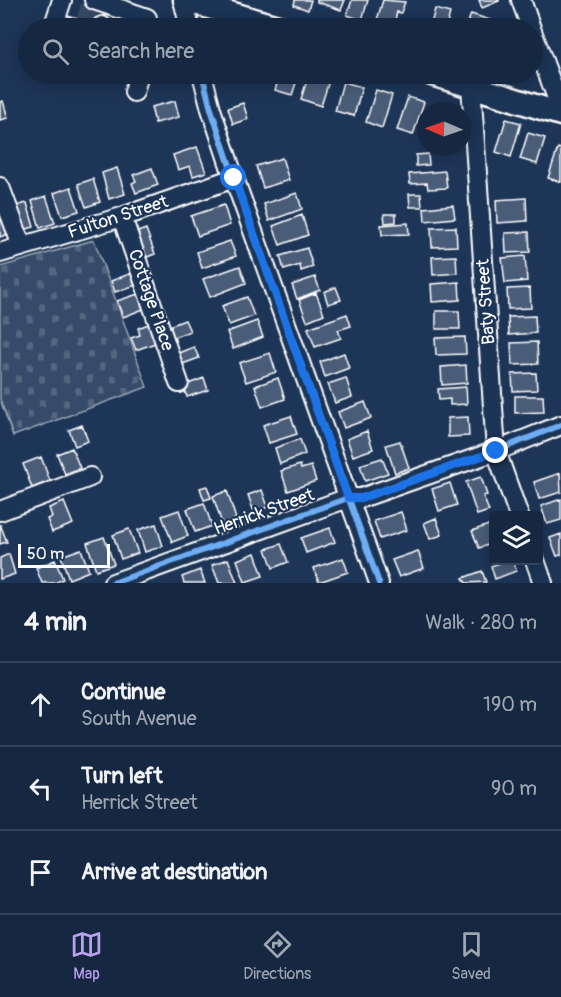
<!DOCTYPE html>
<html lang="en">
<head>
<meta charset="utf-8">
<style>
  body { margin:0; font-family:Pangolin,sans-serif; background:#1f3048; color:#f1f3f6 }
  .controls { position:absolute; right:18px; bottom:18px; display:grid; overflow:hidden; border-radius:6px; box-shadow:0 3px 15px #0003 }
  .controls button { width:54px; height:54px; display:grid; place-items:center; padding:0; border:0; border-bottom:2px solid #35445a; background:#162841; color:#f1f3f6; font:30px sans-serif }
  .compass { position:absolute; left:417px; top:102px; width:54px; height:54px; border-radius:50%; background:#162841; box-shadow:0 3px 15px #0003; rotate:272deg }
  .scale { position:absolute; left:18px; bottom:15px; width:92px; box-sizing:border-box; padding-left:6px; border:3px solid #fff; border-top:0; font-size:16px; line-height:21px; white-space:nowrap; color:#fff; -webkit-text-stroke:4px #1d3557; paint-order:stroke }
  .stop { position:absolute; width:18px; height:18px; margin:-14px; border:4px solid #1a73e8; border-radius:50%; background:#fff }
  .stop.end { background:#1a73e8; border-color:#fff; box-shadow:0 2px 6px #0008 }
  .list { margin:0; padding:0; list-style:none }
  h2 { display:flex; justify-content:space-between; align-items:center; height:78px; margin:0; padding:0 24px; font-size:26px }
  h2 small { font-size:20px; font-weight:400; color:#9ea6b1 }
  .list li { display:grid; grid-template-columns:39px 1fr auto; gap:18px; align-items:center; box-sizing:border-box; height:84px; padding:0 24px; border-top:2px solid #35445a }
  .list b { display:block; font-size:22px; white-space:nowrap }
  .list p { margin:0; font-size:20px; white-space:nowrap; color:#9ea6b1 }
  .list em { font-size:20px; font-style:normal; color:#9ea6b1 }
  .icon { flex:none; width:33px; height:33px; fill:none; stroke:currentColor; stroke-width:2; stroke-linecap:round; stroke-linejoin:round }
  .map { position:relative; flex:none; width:561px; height:583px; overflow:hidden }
  .search { position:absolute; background:#162841; box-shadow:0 3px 15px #0003; left:18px; right:18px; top:18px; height:66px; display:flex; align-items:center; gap:15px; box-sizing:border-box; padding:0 21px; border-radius:33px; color:#9ea6b1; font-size:22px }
  .sheet { height:330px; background:#162841 }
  nav { display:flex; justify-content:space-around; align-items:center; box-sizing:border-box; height:84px; border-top:2px solid #35445a; background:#162841; font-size:16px; color:#9ea6b1 }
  nav a { display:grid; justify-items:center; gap:3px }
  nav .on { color:#bca0f2 }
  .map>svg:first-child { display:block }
</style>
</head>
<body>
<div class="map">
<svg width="561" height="583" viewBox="0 0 561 583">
  <defs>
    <pattern id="cemetery-stones" width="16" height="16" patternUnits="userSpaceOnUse" patternTransform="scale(1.5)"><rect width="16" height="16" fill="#364b69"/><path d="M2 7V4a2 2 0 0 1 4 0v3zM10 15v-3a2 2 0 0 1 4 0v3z" fill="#546680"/></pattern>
  </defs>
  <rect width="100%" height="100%" fill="#1d3557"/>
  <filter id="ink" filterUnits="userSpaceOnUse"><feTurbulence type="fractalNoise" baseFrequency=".0167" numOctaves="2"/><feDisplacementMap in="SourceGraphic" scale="12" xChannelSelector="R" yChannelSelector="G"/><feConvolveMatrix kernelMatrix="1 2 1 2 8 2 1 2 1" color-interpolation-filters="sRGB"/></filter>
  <g filter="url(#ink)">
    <path fill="url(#cemetery-stones)" stroke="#9aa5b4" stroke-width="1.5" d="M 94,240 L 147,387 L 13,436 L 0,399 L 0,267 Z"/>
    <path fill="#4a5d79" stroke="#fff" stroke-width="1.5" d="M 295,0 L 311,0 L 308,10 L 294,5 Z
      M 317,0 L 345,0 L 341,10 L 317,2 Z
      M 352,0 L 368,0 L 362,20 L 347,15 Z
      M 383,0 L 405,2 L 401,13 L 397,12 L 393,28 L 376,23 Z
      M 479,0 L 499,0 L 499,1 L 482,8 Z
      M 435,9 L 450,13 L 446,28 L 430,28 Z
      M 471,14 L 509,26 L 508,28 L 466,28 Z
      M 233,74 L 272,74 L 270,81 L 252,76 L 250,82 L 232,77 Z
      M 280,74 L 299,74 L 292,95 L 275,90 Z
      M 309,74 L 318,74 L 330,78 L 321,106 L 301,99 Z
      M 343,82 L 362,87 L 354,116 L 335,111 Z
      M 376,90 L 392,95 L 382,128 L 366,122 Z
      M 408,97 L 424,102 L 413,135 L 397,130 Z
      M 3,101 L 8,118 L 0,120 L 0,102 Z
      M 175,101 L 179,117 L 155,123 L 151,107 Z
      M 243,103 L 248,119 L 233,124 L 228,108 Z
      M 506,119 L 521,123 L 511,157 L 496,152 Z
      M 528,133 L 545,138 L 537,164 L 520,159 Z
      M 197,147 L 206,172 L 193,176 L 190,166 L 178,170 L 173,155 Z
      M 558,148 L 561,149 L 561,182 L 548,178 Z
      M 428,154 L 429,165 L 416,166 L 416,155 Z
      M 282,158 L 289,180 L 263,188 L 256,166 Z
      M 117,168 L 125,194 L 109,199 L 102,173 Z
      M 152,168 L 158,185 L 136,193 L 132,183 L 136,181 L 133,175 Z
      M 445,171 L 447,188 L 428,189 L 427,183 L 410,184 L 409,174 Z
      M 93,179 L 100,202 L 86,207 L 78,184 Z
      M 71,187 L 79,211 L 62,216 L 54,193 Z
      M 297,193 L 302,209 L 269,221 L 264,204 Z
      M 409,194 L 421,194 L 422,207 L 410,207 Z
      M 46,196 L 55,223 L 40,228 L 32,201 Z
      M 526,198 L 527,221 L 497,223 L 496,200 Z
      M 27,203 L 34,227 L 19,231 L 12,207 Z
      M 224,205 L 230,225 L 198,236 L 191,216 Z
      M 453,205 L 455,218 L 425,221 L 424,208 Z
      M 0,210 L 8,234 L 0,237 Z
      M 384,214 L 396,214 L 396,222 L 385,223 Z
      M 302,215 L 308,235 L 280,245 L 273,226 Z
      M 408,223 L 409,234 L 382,235 L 381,225 Z
      M 456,227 L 457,246 L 432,247 L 431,228 Z
      M 146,229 L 155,254 L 139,260 L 130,235 Z
      M 529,232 L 530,252 L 506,253 L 505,233 Z
      M 230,241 L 236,256 L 202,268 L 197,252 Z
      M 307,248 L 313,267 L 301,271 L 300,265 L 284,270 L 280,256 Z
      M 456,256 L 457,273 L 433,275 L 432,257 Z
      M 525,256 L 527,281 L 505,283 L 502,258 Z
      M 240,266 L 246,283 L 210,297 L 203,279 Z
      M 132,273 L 136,285 L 115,292 L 111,281 Z
      M 315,277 L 320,290 L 297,299 L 292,285 Z
      M 459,282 L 460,300 L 432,302 L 431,284 Z
      M 336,287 L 341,300 L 328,304 L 324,292 Z
      M 530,288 L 531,308 L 508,309 L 507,289 Z
      M 141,293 L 146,308 L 123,317 L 117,301 Z
      M 316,293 L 324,314 L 307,321 L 299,300 Z
      M 247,297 L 254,316 L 229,325 L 222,306 Z
      M 436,311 L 459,311 L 460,329 L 436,329 Z
      M 347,314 L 351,326 L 338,330 L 341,338 L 315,347 L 308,328 Z
      M 535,316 L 536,333 L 509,335 L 508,317 Z
      M 185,320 L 190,331 L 169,339 L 164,328 Z
      M 257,321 L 263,337 L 233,349 L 227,332 Z
      M 151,323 L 158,342 L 136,350 L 131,338 L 140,335 L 138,328 Z
      M 465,337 L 466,354 L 436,355 L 435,338 Z
      M 537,342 L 538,364 L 512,365 L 511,343 Z
      M 194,347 L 199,358 L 177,366 L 173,355 Z
      M 270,353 L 276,372 L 246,382 L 239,363 Z
      M 344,353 L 349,368 L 325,377 L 320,362 Z
      M 466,365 L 467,383 L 442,385 L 441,367 Z
      M 536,373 L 537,390 L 513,391 L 512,374 Z
      M 204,378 L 208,390 L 187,397 L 183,386 Z
      M 278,378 L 285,399 L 262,407 L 255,386 Z
      M 346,378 L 352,397 L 335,403 L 328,384 Z
      M 466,387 L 467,404 L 450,405 L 450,399 L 439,400 L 438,389 Z
      M 515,396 L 543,396 L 544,412 L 515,413 Z
      M 365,402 L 371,418 L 344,428 L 338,412 Z
      M 291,416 L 297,434 L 269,443 L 263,425 Z
      M 468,417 L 469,436 L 448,437 L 448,418 Z
      M 82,425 L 88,441 L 75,446 L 69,430 Z
      M 367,431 L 373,449 L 353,456 L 347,439 Z
      M 300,439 L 305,454 L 280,464 L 275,448 Z
      M 400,441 L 409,468 L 395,473 L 386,445 Z
      M 72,448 L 80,468 L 65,474 L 57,454 Z
      M 41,457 L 50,481 L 32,488 L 23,464 Z
      M 382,458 L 388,473 L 365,481 L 360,465 Z
      M 300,465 L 301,469 L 311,466 L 316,481 L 288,491 L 281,471 Z
      M 560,473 L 561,492 L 539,499 L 534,482 Z
      M 481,477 L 487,495 L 483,496 L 489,511 L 477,515 L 466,482 Z
      M 450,483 L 457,505 L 439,511 L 432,489 Z
      M 207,486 L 211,498 L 204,500 L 200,488 Z
      M 262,490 L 268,507 L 254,512 L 248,495 Z
      M 227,491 L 236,519 L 222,524 L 213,496 Z
      M 561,499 L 561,520 L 547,524 L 541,506 Z
      M 64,502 L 73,524 L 52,532 L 47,519 L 52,517 L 49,508 Z
      M 204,503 L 212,526 L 195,532 L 187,509 Z
      M 179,510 L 188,536 L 172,542 L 162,516 Z
      M 401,512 L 407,530 L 380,539 L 374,521 Z
      M 436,518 L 442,535 L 430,539 L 424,523 Z
      M 494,523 L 494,543 L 479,548 L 472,531 Z
      M 0,524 L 7,542 L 0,544 Z
      M 156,524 L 163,546 L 145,552 L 138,530 Z
      M 330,528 L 335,542 L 306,553 L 301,538 Z
      M 129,529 L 138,553 L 121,559 L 113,535 Z
      M 561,534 L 561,555 L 557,556 L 550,538 Z
      M 104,537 L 114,564 L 96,570 L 87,543 Z
      M 281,544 L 288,562 L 273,568 L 266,549 Z
      M 81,549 L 89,571 L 69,579 L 61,556 Z
      M 418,551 L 424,568 L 399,577 L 392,560 Z
      M 255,553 L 263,576 L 245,582 L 237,560 Z
      M 9,554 L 15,574 L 0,579 L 0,558 Z
      M 343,558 L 348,572 L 319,582 L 314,568 Z
      M 228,559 L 237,583 L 219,583 L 212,565 Z
      M 55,560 L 63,579 L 55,583 L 42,583 L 36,568 Z
      M 499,560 L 513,560 L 516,571 L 495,579 L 491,566 L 500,563 Z
      M 200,570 L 205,583 L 184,583 L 182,577 Z
      M 482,571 L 486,582 L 466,583 L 463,578 Z"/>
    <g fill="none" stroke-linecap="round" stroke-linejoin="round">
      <path stroke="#344968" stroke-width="18" stroke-dasharray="18 9" stroke-linecap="butt" d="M 85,20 L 90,7
        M 118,28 L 122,18"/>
      <defs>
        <path id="minor" d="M 94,0 L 147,18 L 146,28
          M 183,0 L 190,28
          M 521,0 L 531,28
          M 55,23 L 73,28
          M 53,28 L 62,0
          M 101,28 L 102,26
          M 532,31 L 561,109
          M 202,74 L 211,109 L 234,178 L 379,583
          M 471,85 L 496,451 L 519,516
          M 134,92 L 139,74
          M 0,187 L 22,246
          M 122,217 L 179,383
          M 0,253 L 122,217 L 234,178
          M 0,511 L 90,477
          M 535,560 L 543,583
          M 113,583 L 348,498 L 361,498 L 496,451 L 561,425"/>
        <path id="major" d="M 185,0 L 281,28
          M 432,74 L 561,114"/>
      </defs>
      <use href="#minor" stroke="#fff" stroke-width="22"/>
      <use href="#major" stroke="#fff" stroke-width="27"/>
      <use href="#minor" stroke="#1d3557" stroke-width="18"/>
      <use href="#major" stroke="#1d3557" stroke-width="22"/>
      <defs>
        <path id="cycleway" d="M 202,74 L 211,109 L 234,178 L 379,583
          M 113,583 L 348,498 L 361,498 L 496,451 L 561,425"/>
      </defs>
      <use href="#cycleway" stroke="#1d3557" stroke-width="10"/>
      <use href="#cycleway" stroke="#6dadf4" stroke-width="6"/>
    </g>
  </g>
  <g fill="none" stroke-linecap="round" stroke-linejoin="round" filter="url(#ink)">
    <path stroke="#1a73e8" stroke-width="8" d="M 234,178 L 348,498 L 362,498 L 496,451"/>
  </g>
  <g text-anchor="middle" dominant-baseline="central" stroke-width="4.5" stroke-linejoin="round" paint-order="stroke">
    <g font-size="18" fill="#fff" stroke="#1d3557">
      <text transform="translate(118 217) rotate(-18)">Fulton Street</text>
      <text transform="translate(151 300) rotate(71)">Cottage Place</text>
      <text transform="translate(486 302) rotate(-94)">Baty Street</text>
      <text transform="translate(264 512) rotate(-20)">Herrick Street</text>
    </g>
  </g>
</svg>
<div class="controls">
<button><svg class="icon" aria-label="layers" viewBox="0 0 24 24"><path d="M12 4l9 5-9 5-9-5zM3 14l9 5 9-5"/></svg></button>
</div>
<svg class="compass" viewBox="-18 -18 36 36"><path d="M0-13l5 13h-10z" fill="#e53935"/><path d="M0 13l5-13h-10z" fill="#9ea6b1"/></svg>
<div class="scale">50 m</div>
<div class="stop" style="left:234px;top:178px"></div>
<div class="stop end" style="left:496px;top:451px"></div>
<div class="search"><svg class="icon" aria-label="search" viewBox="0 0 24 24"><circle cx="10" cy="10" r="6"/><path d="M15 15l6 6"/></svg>Search here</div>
</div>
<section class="sheet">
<h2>4 min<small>Walk · 280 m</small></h2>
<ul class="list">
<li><svg class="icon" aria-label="ahead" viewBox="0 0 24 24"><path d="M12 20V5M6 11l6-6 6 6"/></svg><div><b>Continue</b><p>South Avenue</p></div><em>190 m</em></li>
<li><svg class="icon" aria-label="left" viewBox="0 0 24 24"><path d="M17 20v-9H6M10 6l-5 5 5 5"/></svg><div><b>Turn left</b><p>Herrick Street</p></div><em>90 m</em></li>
<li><svg class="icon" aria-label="arrive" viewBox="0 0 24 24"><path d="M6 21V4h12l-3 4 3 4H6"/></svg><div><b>Arrive at destination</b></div></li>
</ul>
</section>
<nav>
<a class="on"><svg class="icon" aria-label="map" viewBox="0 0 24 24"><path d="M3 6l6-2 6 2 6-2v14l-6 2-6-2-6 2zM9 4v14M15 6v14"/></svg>Map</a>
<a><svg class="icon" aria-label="directions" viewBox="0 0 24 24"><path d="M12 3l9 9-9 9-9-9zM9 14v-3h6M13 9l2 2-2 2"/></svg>Directions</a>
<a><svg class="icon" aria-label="saved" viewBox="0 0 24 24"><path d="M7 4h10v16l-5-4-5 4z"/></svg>Saved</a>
</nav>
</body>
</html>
